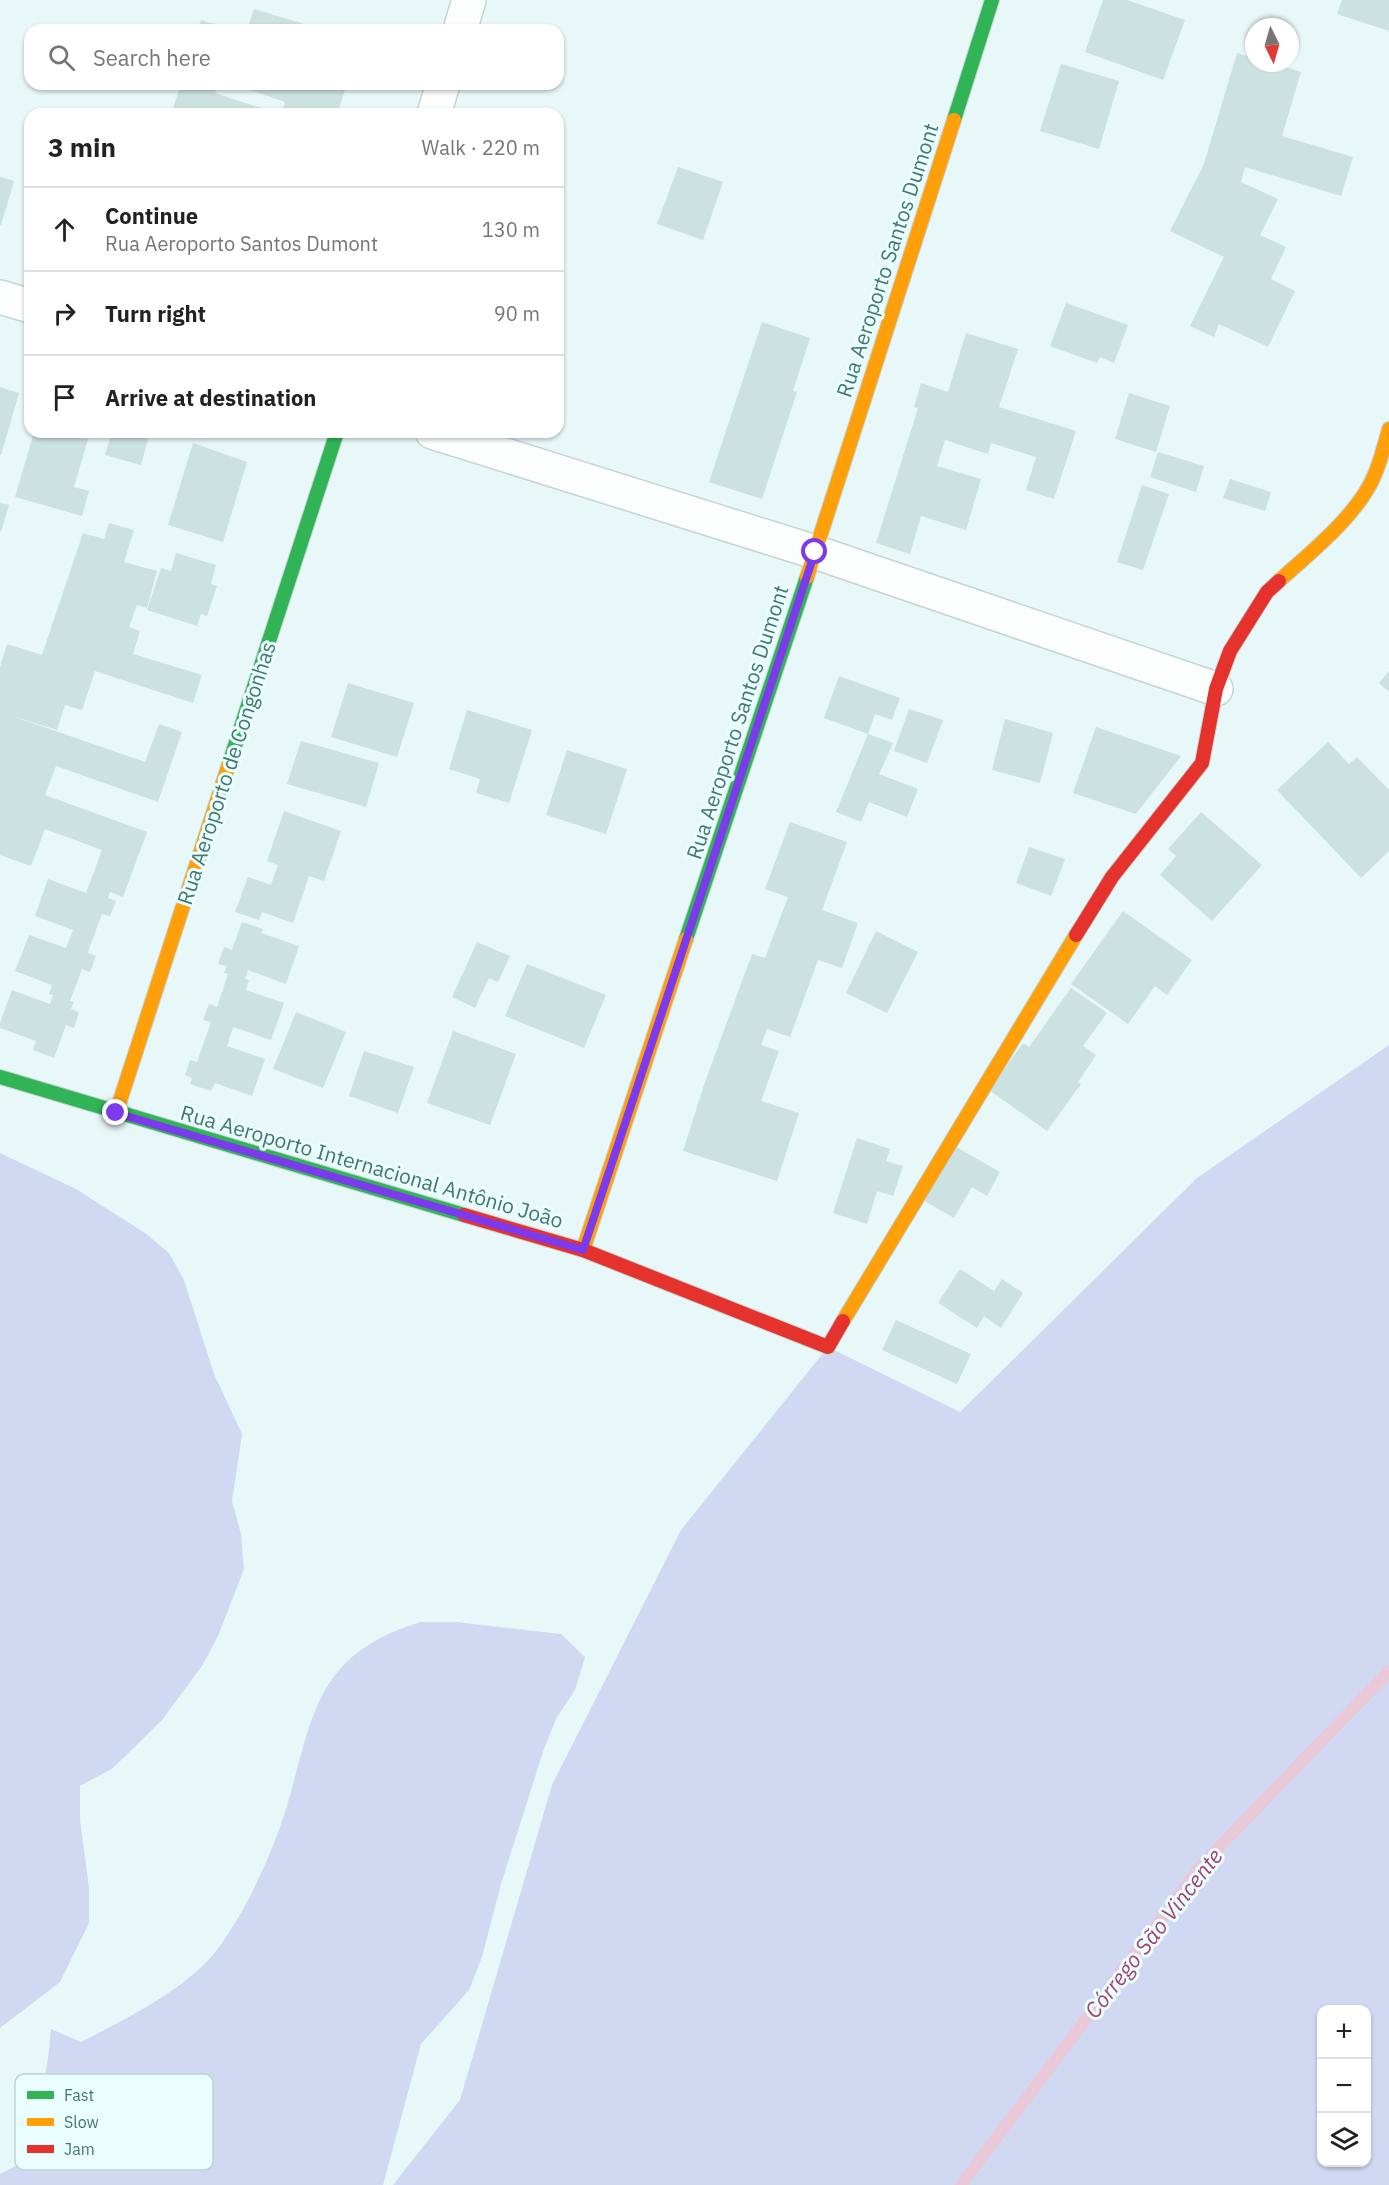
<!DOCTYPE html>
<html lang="en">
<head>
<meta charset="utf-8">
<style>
  body { margin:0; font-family:"IBM Plex Sans",sans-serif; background:#f6f6f6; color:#222 }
  .controls { position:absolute; right:18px; bottom:18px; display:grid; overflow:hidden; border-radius:12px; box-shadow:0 2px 4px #0004 }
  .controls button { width:54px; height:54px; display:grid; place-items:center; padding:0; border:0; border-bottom:2px solid #e0e0e0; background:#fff; color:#222; font:30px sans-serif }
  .compass { position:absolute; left:1245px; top:18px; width:54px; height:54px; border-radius:50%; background:#fff; box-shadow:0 2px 4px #0004; rotate:175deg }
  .stop { position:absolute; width:18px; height:18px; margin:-14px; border:4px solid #7c3aed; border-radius:50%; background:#fff }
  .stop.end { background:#7c3aed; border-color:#fff; box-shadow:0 2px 6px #0008 }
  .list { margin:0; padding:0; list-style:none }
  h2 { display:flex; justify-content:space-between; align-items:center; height:78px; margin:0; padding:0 24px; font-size:26px }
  h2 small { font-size:20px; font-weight:400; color:#767676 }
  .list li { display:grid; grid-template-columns:39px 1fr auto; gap:18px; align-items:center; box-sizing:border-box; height:84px; padding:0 24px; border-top:2px solid #e0e0e0 }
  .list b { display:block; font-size:22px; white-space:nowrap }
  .list p { margin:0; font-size:20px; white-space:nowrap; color:#767676 }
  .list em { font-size:20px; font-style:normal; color:#767676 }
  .icon { flex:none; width:33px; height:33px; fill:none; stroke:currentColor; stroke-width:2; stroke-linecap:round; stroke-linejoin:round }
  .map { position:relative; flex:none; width:1389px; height:2185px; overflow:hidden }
  .search { position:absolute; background:#fff; box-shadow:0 2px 4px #0004; left:24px; top:24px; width:540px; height:66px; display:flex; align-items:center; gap:15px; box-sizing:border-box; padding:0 21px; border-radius:18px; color:#767676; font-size:22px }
  .panel { position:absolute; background:#fff; box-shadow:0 2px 4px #0004; left:24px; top:108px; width:540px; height:330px; border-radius:18px }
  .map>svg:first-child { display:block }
</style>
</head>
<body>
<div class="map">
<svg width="1389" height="2185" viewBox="0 0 1389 2185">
  <rect width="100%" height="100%" fill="#e8f7f8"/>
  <path fill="#d1d8f2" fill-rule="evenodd" d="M 1389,1045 L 1389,2185 L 393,2185 L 460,2100 L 552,1785 L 681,1530 L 828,1347 L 960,1412 L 1197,1178 ZM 1322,2010 L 1366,2010 L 1366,2162 L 1322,2162 Z
    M 0,1153 L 76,1189 L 145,1233 L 169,1253 L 184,1280 L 214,1374 L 242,1434 L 232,1501 L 241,1534 L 244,1569 L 218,1636 L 202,1666 L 162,1720 L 113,1768 L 80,1786 L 80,1820 L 89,1888 L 89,1923 L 60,1982 L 0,2028 Z
    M 421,1622 L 456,1622 L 561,1634 L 585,1657 L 575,1690 L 556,1719 L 543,1752 L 501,1884 L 482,1957 L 469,1990 L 421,2044 L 383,2185 L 0,2185 L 0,2174 L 22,2163 C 37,2121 48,2074 51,2029 L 81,2042 C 124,2020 191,1987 219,1947 C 245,1911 263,1872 279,1830 C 314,1732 303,1657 421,1622 Z"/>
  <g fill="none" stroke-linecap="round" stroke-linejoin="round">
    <path stroke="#e9c8d8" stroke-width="12" d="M 961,2185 L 1201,1866 L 1389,1671"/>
  </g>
  <path fill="#cce2e0" d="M 1103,0 L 1127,0 L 1185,20 L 1163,80 L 1085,52 Z
    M 1342,0 L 1389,0 L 1389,31 L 1337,14 Z
    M 254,9 L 321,29 L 321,30 L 247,30 Z
    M 201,20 L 226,27 L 225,30 L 198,30 Z
    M 1237,53 L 1254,58 L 1254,63 L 1272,63 L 1301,72 L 1282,136 L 1353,157 L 1341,196 L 1245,167 L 1241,182 L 1278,199 L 1260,235 L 1286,247 L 1271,279 L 1295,291 L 1268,347 L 1219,324 L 1214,337 L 1190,326 L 1224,257 L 1170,231 L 1204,164 Z
    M 1061,64 L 1119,81 L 1099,149 L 1040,131 Z
    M 181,84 L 219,84 L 215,93 L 279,114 L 171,114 Z
    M 232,84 L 347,84 L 337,114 L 318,112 L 317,114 L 281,114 L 285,102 Z
    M 678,167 L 723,182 L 703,240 L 657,224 Z
    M 0,177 L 14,181 L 1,225 L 0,225 Z
    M 1066,303 L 1128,325 L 1114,363 L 1100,357 L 1097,363 L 1050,346 Z
    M 762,322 L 810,338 L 793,391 L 797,392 L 762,499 L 709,482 Z
    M 966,333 L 1018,349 L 999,407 L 1076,431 L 1054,499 L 1026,490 L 1036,457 L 991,443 L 988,454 L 945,440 L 937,466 L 981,479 L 966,530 L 921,516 L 910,554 L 876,543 L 918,408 L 914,407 L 921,383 L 948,392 Z
    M 0,387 L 19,393 L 1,455 L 0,455 Z
    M 1129,393 L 1170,406 L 1156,452 L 1115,439 Z
    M 34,432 L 63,432 L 88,439 L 74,487 L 89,491 L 82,516 L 15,497 Z
    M 112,432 L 150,432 L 141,465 L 105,455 Z
    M 193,443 L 247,462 L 223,542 L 168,525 Z
    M 1158,452 L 1204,466 L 1196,492 L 1150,477 Z
    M 1230,479 L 1271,492 L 1265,511 L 1223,498 Z
    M 1142,485 L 1169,494 L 1143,570 L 1117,562 Z
    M 0,503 L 9,505 L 1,532 L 0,532 Z
    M 109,523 L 134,530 L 124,562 L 157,571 L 147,608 L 137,605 L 129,627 L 140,631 L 133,654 L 202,675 L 193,703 L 95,671 L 82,710 L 65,705 L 57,730 L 9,715 L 145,762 L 159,724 L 182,732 L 158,802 L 56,766 L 45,795 L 147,832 L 123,897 L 110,892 L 108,898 L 116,901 L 110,916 L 102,914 L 90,946 L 88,953 L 96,956 L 90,972 L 82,969 L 70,1001 L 74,1002 L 71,1009 L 79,1012 L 74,1028 L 66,1025 L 54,1058 L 33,1050 L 36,1041 L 0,1028 L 0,1023 L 12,990 L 50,1004 L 53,995 L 49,994 L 52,985 L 15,971 L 29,935 L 66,948 L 73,930 L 35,916 L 48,879 L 86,893 L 102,850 L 45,829 L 31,866 L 0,855 L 0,667 L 7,644 L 42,655 L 83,533 L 104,539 Z
    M 176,553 L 216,565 L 211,584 L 217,586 L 207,616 L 201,614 L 197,626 L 147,610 L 161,568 L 171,571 Z
    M 1389,671 L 1389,692 L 1379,683 Z
    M 839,676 L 900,698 L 892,720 L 875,714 L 868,734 L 893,743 L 879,774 L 918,789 L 907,817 L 869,802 L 861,822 L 836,812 L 868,734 L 824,718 Z
    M 348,683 L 414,703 L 397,757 L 331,737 Z
    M 909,709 L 943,720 L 927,763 L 894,751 Z
    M 467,710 L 532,730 L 509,803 L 476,793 L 480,779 L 449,769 Z
    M 1005,719 L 1053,733 L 1040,783 L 992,770 Z
    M 1096,727 L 1181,756 L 1136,814 L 1073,793 Z
    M 301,741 L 379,763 L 366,807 L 287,784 Z
    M 1328,742 L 1349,764 L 1357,757 L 1389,790 L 1389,851 L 1361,878 L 1277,790 Z
    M 567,750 L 627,769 L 606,834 L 546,815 Z
    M 284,811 L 341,831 L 324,881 L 309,876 L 293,923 L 262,912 L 259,920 L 235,912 L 248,877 L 271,885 L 278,865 L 267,861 Z
    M 1201,812 L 1262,865 L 1212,921 L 1160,875 L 1176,856 L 1168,849 Z
    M 790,822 L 847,842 L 822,910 L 858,923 L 842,968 L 818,960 L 790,1037 L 767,1029 L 761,1045 L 779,1051 L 761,1101 L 799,1113 L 777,1181 L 683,1151 L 705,1082 L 752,954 L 765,958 L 788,897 L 765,889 Z
    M 1029,847 L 1065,859 L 1051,896 L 1016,883 Z
    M 1123,911 L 1192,960 L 1167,995 L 1155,986 L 1128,1024 L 1071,984 Z
    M 242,922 L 263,929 L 261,933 L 299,946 L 286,984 L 248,970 L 245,979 L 249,980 L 246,990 L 284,1003 L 271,1040 L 233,1027 L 227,1046 L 265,1059 L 252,1096 L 215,1083 L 211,1091 L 190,1084 L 192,1078 L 185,1075 L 190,1060 L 197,1062 L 211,1022 L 203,1020 L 209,1004 L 217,1007 L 228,974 L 224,973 L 227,966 L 218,964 L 224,947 L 232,950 Z
    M 876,931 L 918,952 L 887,1013 L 846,993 Z
    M 477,942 L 510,956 L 498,982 L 489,978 L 475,1008 L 452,997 Z
    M 527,964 L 606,995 L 584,1048 L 505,1016 Z
    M 1071,988 L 1107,1013 L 1083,1046 L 1096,1055 L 1078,1082 L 1081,1084 L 1047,1131 L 989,1090 L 1023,1043 L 1029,1047 Z
    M 296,1012 L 346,1032 L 323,1088 L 273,1069 Z
    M 453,1031 L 516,1054 L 490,1125 L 427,1103 Z
    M 364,1051 L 414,1067 L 398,1113 L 349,1096 Z
    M 857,1138 L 890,1149 L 886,1161 L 903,1166 L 893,1196 L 877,1191 L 867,1224 L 833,1213 Z
    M 951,1144 L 1000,1172 L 987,1196 L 972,1187 L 954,1218 L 919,1198 Z
    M 960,1269 L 994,1291 L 1002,1279 L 1023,1293 L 1001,1328 L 984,1316 L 977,1328 L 938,1303 Z
    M 896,1320 L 971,1354 L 957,1384 L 882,1350 Z"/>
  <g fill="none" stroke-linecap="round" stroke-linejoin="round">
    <defs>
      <path id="street" d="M 460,30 L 469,0
        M 434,114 L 443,84
        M 0,297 L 30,306
        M 432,432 L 815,552 L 1216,689"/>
      <path id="fast" d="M 954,120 L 992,0
        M 229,764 L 337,432
        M 686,939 L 807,577
        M 0,1077 L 464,1215"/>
      <path id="slow" d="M 807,577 L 954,120
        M 1279,581 C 1311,552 1359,514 1375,474 C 1381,459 1385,444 1389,429
        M 116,1113 L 229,764
        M 583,1250 L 686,939
        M 843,1321 L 1076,935"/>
      <path id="jam" d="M 1076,935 L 1112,877 L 1202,763 L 1216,689 L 1230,651 L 1267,592 L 1279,581
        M 464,1215 L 583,1250 L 828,1347 L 843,1321"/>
    </defs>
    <use href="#street" stroke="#c5d5d4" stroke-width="36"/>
    <use href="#fast" stroke="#c2d4d3" stroke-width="16"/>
    <use href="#slow" stroke="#c2d4d3" stroke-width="16"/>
    <use href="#jam" stroke="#c2d4d3" stroke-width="16"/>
    <use href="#street" stroke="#fcfefe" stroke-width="33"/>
    <use href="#fast" stroke="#30b455" stroke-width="14"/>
    <use href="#slow" stroke="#ff9f0a" stroke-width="14"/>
    <use href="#jam" stroke="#e5322d" stroke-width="14"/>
  </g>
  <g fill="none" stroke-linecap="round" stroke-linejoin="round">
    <path stroke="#7c3aed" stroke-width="8" d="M 116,1113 L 583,1250 L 815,552"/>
  </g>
  <g text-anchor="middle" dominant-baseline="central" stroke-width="6" stroke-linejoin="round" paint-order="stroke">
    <g font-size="21" fill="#45786d" stroke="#eafeff">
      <text transform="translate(887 260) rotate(-72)">Rua Aeroporto Santos Dumont</text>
      <text transform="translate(737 722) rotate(-72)">Rua Aeroporto Santos Dumont</text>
      <text transform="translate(226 773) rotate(-72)">Rua Aeroporto de Congonhas</text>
      <text transform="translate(372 1166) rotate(16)">Rua Aeroporto Internacional Antônio João</text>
    </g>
    <g font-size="22" font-style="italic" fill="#a5446b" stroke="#eafeff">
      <text transform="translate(1153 1933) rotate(-52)">Córrego São Vincente</text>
    </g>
  </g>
  <rect x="15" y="2074" width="198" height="96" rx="9" fill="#eafeff" stroke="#b8d6d3" stroke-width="1.5"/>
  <rect x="27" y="2091" width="27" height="8" fill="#30b455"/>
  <rect x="27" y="2118" width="27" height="8" fill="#ff9f0a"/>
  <rect x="27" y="2145" width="27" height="8" fill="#e5322d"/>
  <g font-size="16" fill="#45786d">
    <text x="64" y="2101">Fast</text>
    <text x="64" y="2128">Slow</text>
    <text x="64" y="2155">Jam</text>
  </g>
</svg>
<div class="controls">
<button>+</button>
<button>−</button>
<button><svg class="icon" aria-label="layers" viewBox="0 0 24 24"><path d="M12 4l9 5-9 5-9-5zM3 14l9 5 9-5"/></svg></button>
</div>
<svg class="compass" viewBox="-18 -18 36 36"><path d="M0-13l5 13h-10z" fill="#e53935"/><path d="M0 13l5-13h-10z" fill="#767676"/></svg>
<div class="stop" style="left:815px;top:552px"></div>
<div class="stop end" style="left:116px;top:1113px"></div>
<div class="search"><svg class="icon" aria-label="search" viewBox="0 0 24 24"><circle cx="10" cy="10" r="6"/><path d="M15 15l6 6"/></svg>Search here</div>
<section class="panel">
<h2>3 min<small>Walk · 220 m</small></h2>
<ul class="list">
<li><svg class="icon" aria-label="ahead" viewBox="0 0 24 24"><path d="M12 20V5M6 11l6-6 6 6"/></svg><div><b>Continue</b><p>Rua Aeroporto Santos Dumont</p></div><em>130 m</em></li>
<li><svg class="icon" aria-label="right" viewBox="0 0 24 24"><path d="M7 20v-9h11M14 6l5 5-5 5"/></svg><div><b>Turn right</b></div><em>90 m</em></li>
<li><svg class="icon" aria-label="arrive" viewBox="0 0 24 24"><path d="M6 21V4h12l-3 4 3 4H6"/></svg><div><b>Arrive at destination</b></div></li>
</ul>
</section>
</div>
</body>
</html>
